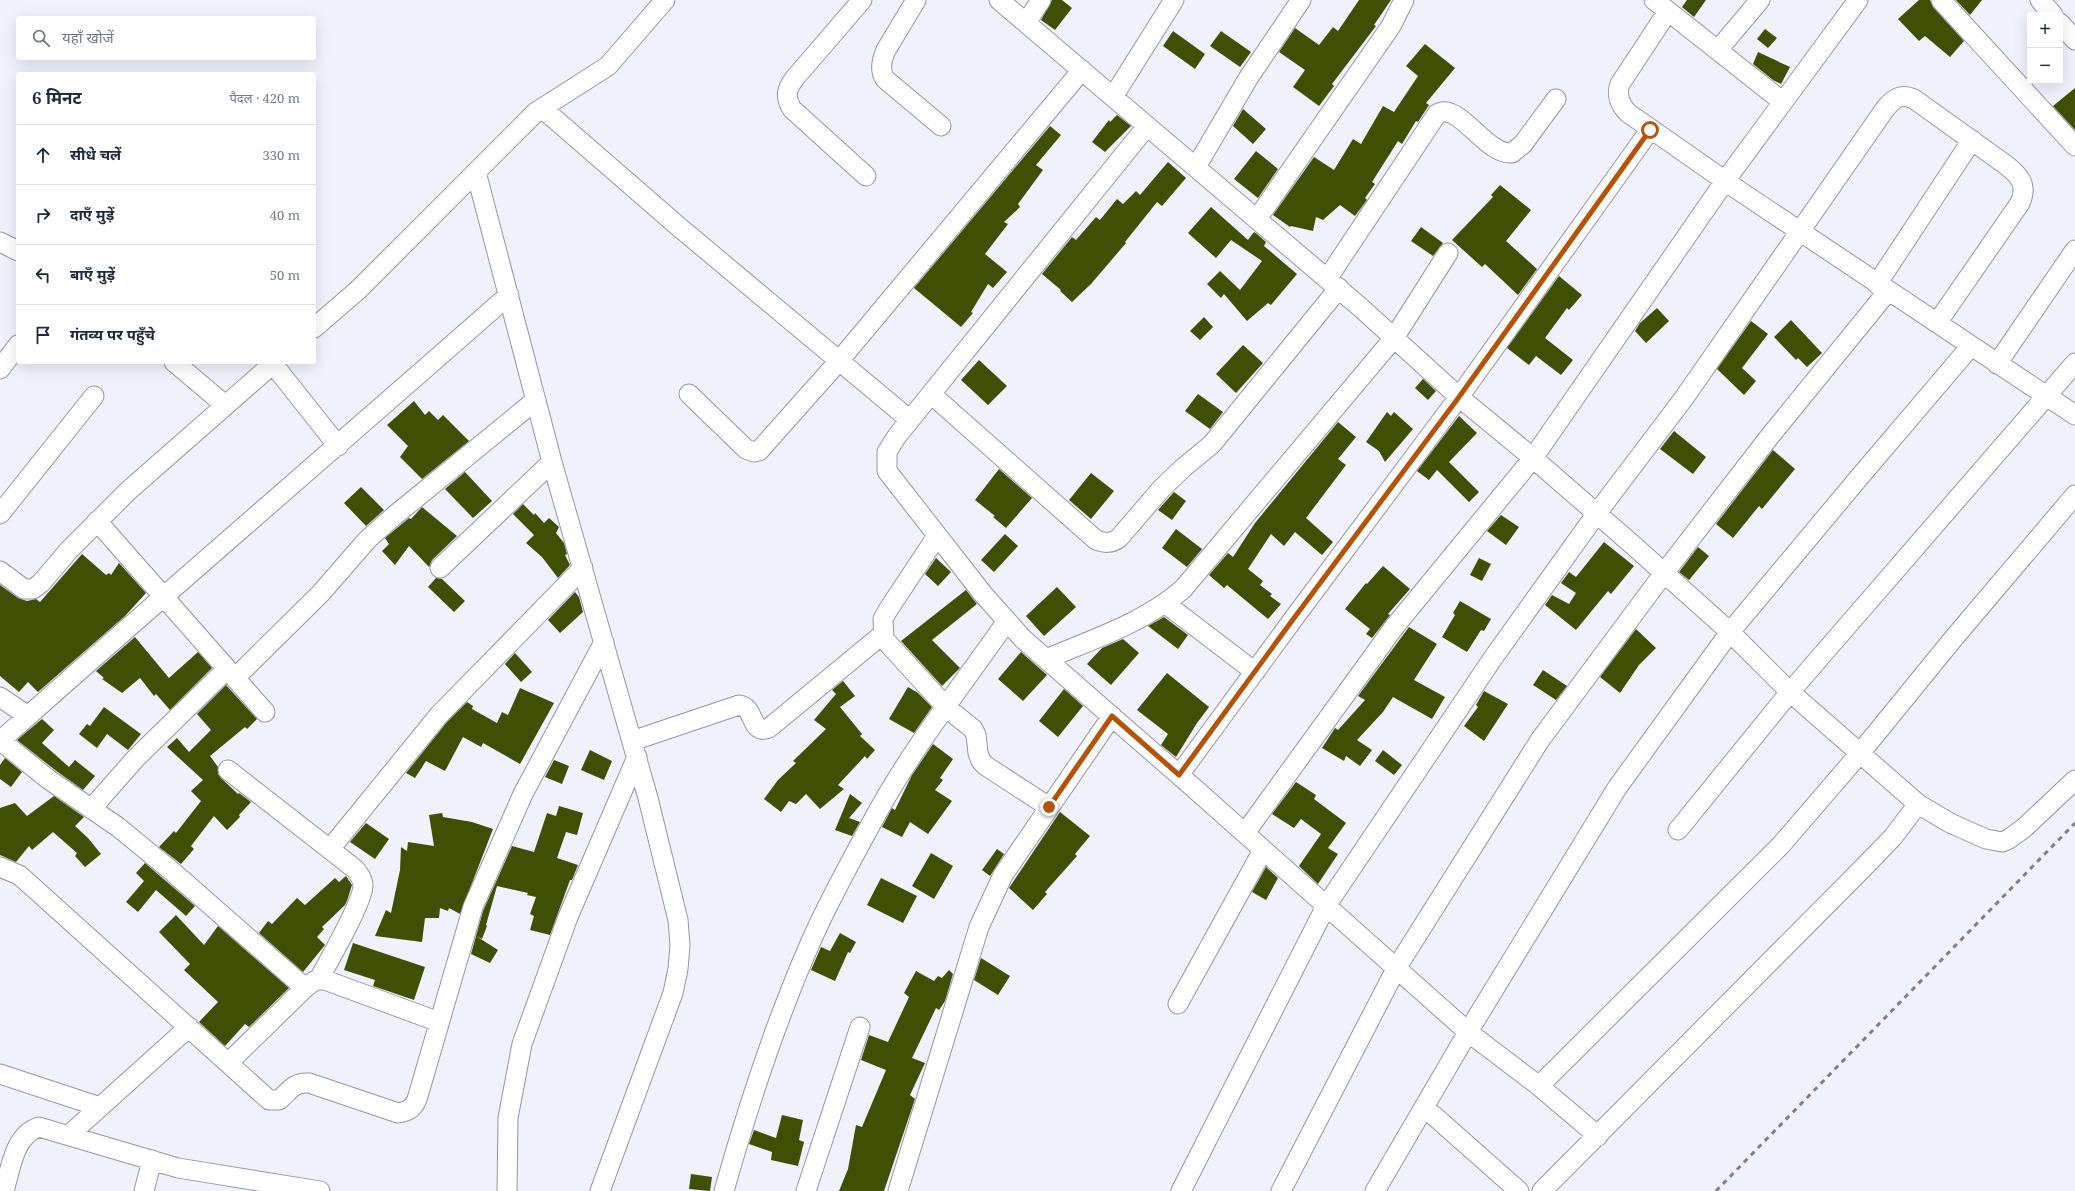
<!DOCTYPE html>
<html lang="hi">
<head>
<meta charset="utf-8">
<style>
  body { margin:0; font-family:"Noto Serif","Noto Sans Devanagari",serif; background:#f6f6f7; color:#1f2937 }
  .controls { position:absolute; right:12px; top:12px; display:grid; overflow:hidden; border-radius:4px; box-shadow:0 4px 16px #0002 }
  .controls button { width:36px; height:36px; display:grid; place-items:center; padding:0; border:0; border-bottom:1px solid #e0e1e3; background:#fff; color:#1f2937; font:20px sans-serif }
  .stop { position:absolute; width:12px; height:12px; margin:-9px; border:3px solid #b45309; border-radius:50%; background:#fff }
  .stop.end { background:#b45309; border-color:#fff; box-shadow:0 1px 4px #0008 }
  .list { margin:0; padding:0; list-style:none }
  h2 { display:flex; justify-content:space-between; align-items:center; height:52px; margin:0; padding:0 16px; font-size:17px }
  h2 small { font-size:13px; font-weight:400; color:#747a83 }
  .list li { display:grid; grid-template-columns:26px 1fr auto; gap:12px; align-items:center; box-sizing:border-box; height:60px; padding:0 16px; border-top:1px solid #e0e1e3 }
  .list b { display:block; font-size:15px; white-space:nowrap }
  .list em { font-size:13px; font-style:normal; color:#747a83 }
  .icon { flex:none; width:22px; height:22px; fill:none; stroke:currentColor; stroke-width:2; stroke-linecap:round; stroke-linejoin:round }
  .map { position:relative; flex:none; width:2075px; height:1191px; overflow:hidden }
  .search { position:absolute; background:#fff; box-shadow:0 4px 16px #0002; left:16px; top:16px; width:300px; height:44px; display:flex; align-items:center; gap:10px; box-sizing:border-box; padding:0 14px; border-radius:4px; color:#747a83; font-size:15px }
  .panel { position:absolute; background:#fff; box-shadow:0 4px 16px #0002; left:16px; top:72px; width:300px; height:292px; border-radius:4px }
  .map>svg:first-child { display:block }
</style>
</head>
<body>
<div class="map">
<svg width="2075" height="1191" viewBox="0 0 2075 1191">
  <rect width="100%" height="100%" fill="#f1f0fd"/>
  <path fill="#414f04" d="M 1052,0 L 1062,0 L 1072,8 L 1055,30 L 1041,20 Z
    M 1359,0 L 1391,0 L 1374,25 L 1376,26 L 1332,84 L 1334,86 L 1319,106 L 1293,87 L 1305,70 L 1279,52 L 1295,28 L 1319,45 L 1333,27 L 1338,31 Z
    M 1687,0 L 1706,0 L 1694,17 L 1682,7 Z
    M 1919,0 L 1930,0 L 1933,7 L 1964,41 L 1950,57 L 1925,36 L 1919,41 L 1898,19 Z
    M 1956,0 L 1982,0 L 1970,15 Z
    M 1765,29 L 1777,38 L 1768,48 L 1757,39 Z
    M 1173,31 L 1205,54 L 1195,69 L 1163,46 Z
    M 1221,31 L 1251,52 L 1240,67 L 1210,46 Z
    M 1425,44 L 1455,68 L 1426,103 L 1429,105 L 1418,122 L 1416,121 L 1402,144 L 1398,141 L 1372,182 L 1375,184 L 1365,198 L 1367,200 L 1355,216 L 1340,205 L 1323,220 L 1316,217 L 1313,231 L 1291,226 L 1290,227 L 1273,215 L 1314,157 L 1334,170 L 1353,139 L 1361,144 L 1383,106 L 1394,112 L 1418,76 L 1406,66 Z
    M 1758,52 L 1790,67 L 1781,84 L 1773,80 L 1753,64 Z
    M 2075,88 L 2075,130 L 2053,106 Z
    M 1243,109 L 1266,129 L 1253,144 L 1233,126 Z
    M 1117,115 L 1131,126 L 1105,152 L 1092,142 L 1109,120 L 1110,122 Z
    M 1050,126 L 1061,135 L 1036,165 L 1043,170 L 1018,204 L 1020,207 L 1004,222 L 1008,224 L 985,254 L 1007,272 L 993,288 L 988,284 L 971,312 L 973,313 L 961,327 L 914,288 Z
    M 1256,151 L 1278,169 L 1258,198 L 1234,179 Z
    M 1168,162 L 1186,178 L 1162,206 L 1157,202 L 1125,242 L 1126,243 L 1091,284 L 1072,302 L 1060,291 L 1061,290 L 1042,274 L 1072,237 L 1076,240 L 1096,217 L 1100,220 L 1117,199 L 1123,204 L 1136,191 L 1140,195 Z
    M 1500,185 L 1531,210 L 1506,241 L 1537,269 L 1518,295 L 1485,264 L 1482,267 L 1452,240 L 1493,197 L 1491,195 Z
    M 1211,207 L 1248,240 L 1254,232 L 1257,234 L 1266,242 L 1264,246 L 1297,274 L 1271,305 L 1268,303 L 1247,321 L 1224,294 L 1221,298 L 1207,284 L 1220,271 L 1240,290 L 1262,261 L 1231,240 L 1216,258 L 1188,233 Z
    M 1421,227 L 1443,243 L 1433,256 L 1411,241 Z
    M 1559,276 L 1582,295 L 1569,310 L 1567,308 L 1545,338 L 1573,360 L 1561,375 L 1536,356 L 1529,365 L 1507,348 Z
    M 1657,308 L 1669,321 L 1646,343 L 1635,331 L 1640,323 Z
    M 1204,317 L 1213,327 L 1200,340 L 1190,331 Z
    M 1791,320 L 1822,353 L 1807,367 L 1798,358 L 1796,360 L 1774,337 Z
    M 1751,321 L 1768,334 L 1742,368 L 1756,381 L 1744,395 L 1717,369 Z
    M 1243,345 L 1263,363 L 1236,393 L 1216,374 Z
    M 979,360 L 1007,386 L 988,405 L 961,380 Z
    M 1423,379 L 1436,391 L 1428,400 L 1415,388 Z
    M 1198,394 L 1223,412 L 1210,429 L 1185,411 Z
    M 414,401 L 425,415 L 429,411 L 438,420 L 443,415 L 469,441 L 422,479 L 400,457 L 408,446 L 387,425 Z
    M 1387,412 L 1391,416 L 1394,412 L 1413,429 L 1385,462 L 1379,451 L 1366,442 Z
    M 1459,416 L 1477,433 L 1449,462 L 1479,492 L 1469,502 L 1437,470 L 1429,480 L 1417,471 Z
    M 1338,422 L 1356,437 L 1338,459 L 1346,465 L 1306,518 L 1333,542 L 1322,555 L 1295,532 L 1284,546 L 1271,534 L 1248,569 L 1263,581 L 1260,585 L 1272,594 L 1270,596 L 1281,604 L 1268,619 L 1227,585 L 1224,588 L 1209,575 L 1228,553 L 1233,557 L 1255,523 Z
    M 1674,431 L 1706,457 L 1693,474 L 1660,449 Z
    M 1773,450 L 1795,469 L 1762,509 L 1759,506 L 1733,538 L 1716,524 Z
    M 999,469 L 1032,498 L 1006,528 L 993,517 L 995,516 L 975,500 Z
    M 465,472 L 492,501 L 473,518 L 445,489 Z
    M 1091,473 L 1114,491 L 1091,519 L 1069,500 Z
    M 361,487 L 384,510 L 366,526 L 344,503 Z
    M 1174,492 L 1186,501 L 1172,520 L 1158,510 Z
    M 523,504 L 534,515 L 535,513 L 544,523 L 549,518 L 559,527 L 556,533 L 564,543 L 567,554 L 565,555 L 570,565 L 558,578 L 542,557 L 526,543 L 534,535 L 513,514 Z
    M 422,507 L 457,536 L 432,560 L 429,567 L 409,546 L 395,565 L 382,551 L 389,544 L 385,538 L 409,518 L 411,519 Z
    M 1501,515 L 1519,527 L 1506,545 L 1487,531 Z
    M 1176,529 L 1202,549 L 1187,567 L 1162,548 Z
    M 1005,534 L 1018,546 L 994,572 L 981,560 Z
    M 1604,542 L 1634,566 L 1611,594 L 1608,591 L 1576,630 L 1545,605 L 1552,595 L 1569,604 L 1576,593 L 1561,583 L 1569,572 L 1576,577 Z
    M 1698,547 L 1709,556 L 1689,580 L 1679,572 Z
    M 82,554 L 106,575 L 109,573 L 111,575 L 119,563 L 146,593 L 125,616 L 38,692 L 28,682 L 19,692 L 0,676 L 0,585 L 18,598 L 27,601 L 36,599 L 40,602 Z
    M 936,558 L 951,572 L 938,586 L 925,574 Z
    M 1479,558 L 1491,564 L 1482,581 L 1470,575 Z
    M 1383,566 L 1410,589 L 1388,614 L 1390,615 L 1372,638 L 1366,634 L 1370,629 L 1345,609 L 1366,583 L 1367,584 Z
    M 436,578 L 442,579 L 465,601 L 454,612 L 428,587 Z
    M 1057,587 L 1076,607 L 1044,636 L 1026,616 Z
    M 966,590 L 977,604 L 932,640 L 960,668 L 942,686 L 901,641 Z
    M 575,592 L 579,597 L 583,612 L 560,633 L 548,620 Z
    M 1460,601 L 1491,619 L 1484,631 L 1481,630 L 1467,652 L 1442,637 L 1455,615 L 1453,613 Z
    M 1164,617 L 1188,635 L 1178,649 L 1148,626 Z
    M 1409,627 L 1437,644 L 1414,680 L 1445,697 L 1432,719 L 1393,697 L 1383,712 L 1357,740 L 1372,750 L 1360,766 L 1346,756 L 1344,761 L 1322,748 L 1335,728 L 1338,730 L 1365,700 L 1358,696 Z
    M 1636,629 L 1656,648 L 1639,665 L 1620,693 L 1600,677 Z
    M 135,637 L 169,678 L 198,652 L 212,668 L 170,710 L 156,694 L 154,696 L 140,678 L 122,693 L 102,679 L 104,678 L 96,671 Z
    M 1123,639 L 1139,653 L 1111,685 L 1087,664 L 1102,648 Z
    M 1021,652 L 1047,675 L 1023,701 L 998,679 Z
    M 515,653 L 532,672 L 521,682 L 505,664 Z
    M 1543,670 L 1567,686 L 1556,700 L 1533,685 Z
    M 1167,673 L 1209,707 L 1197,723 L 1176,757 L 1161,745 L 1168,734 L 1137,710 Z
    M 843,681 L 855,696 L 840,707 L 862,734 L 860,736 L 875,750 L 867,759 L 865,756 L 838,785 L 844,789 L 820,809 L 806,794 L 796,804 L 789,801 L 781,812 L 764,799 L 778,780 L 796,763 L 793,761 L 826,729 L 814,720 L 836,694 L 832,690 Z
    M 226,685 L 257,719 L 247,729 L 245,727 L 210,756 L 218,767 L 218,774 L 221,778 L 238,794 L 239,793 L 251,802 L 239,815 L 240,817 L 227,830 L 214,816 L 191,846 L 194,849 L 181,864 L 159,847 L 174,831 L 176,833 L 201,801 L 191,791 L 203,780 L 167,747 L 177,738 L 189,752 L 211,730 L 197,714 Z
    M 908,687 L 918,693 L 932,707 L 914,733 L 889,719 Z
    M 520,688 L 554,703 L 520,764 L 483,743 L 481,747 L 463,737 L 445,771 L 426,761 L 415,778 L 406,773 L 447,722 L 467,702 L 473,706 L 472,709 L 497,723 L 502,712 L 508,715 Z
    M 1064,689 L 1083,706 L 1058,737 L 1039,721 Z
    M 1484,691 L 1508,704 L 1484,741 L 1464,726 L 1478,707 L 1476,705 Z
    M 104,707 L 141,734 L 128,750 L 107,734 L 97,748 L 79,734 L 87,724 L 90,726 Z
    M 42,719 L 54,730 L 42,743 L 69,767 L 75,760 L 95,776 L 83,790 L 55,770 L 17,740 Z
    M 933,744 L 953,759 L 940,778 L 943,780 L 935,790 L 952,801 L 928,834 L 910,822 L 902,837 L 882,827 L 892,808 L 895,810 L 912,775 Z
    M 590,750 L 612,761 L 604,780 L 581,770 Z
    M 1383,750 L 1402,765 L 1394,775 L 1375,761 Z
    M 5,758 L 22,772 L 11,787 L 0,779 L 0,765 Z
    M 554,760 L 569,766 L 562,784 L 545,777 Z
    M 1296,782 L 1316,795 L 1314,799 L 1346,823 L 1328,848 L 1338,854 L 1318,884 L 1299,866 L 1321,834 L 1301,819 L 1294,828 L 1272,814 Z
    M 850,794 L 862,803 L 849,818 L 860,822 L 852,836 L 835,830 Z
    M 54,796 L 84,817 L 75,826 L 88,838 L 101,854 L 85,867 L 75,856 L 77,853 L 53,832 L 32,850 L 29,846 L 16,862 L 0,855 L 0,808 L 15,803 L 27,816 Z
    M 559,806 L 583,813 L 577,835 L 566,832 L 557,858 L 578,865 L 572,880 L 570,880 L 550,935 L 530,930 L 534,916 L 530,914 L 536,897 L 527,895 L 528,893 L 497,886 L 486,925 L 487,926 L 482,939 L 476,936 L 498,950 L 490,963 L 471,954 L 483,911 L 512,846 L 534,852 L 547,813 L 556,816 Z
    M 1060,812 L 1090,836 L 1075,854 L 1077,856 L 1045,892 L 1047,894 L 1033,910 L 1009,888 Z
    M 442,813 L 443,817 L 472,822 L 493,829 L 460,914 L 449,908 L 448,911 L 440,908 L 439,918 L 425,918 L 422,942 L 375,936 L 386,910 L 391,913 L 400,870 L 401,847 L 407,851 L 408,842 L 434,846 L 429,815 Z
    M 366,823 L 389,839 L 375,859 L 350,842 Z
    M 997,849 L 1004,854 L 990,876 L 982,870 Z
    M 931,853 L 953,866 L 934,899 L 912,886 Z
    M 145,863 L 195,906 L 186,916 L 156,890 L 138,912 L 126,902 L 144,881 L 136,873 Z
    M 1266,867 L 1278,878 L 1266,900 L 1252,892 Z
    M 346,876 L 352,885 L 347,901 L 345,905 L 322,927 L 324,929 L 317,937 L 325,945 L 303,972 L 259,933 L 268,921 L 272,924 L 297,898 L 305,905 L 335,878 L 339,882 Z
    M 881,878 L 917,896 L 903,923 L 867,905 Z
    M 176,915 L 204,945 L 218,926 L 289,988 L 249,1027 L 245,1024 L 225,1046 L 199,1022 L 218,1002 L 184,970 L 190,964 L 159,932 Z
    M 840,933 L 856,942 L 850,953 L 848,952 L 835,981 L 811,970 L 821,947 L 830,951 Z
    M 353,943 L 425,967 L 414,1000 L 373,986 L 375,980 L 344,970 Z
    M 981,958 L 1010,976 L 998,995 L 974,980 Z
    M 949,970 L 953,974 L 945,1001 L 939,1010 L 936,1008 L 912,1058 L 925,1063 L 910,1095 L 915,1099 L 884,1191 L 839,1191 L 848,1169 L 856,1125 L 862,1127 L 886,1070 L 861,1060 L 869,1035 L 888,1042 L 909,997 L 904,993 L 916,971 L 934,981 L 938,976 L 942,978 Z
    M 782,1115 L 803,1120 L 799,1140 L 804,1142 L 798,1166 L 771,1160 L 772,1152 L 749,1144 L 754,1130 L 776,1138 Z
    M 691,1174 L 712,1177 L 710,1191 L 689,1189 Z"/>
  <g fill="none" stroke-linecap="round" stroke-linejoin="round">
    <defs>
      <path id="minor" d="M 862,0 L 794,79 C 786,90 785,97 792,109 L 866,176
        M 916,0 L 886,50 C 882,59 879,70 885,79 L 941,126
        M 999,0 L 1360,307 L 1459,397 L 1533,458 L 1634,546 L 1730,632 L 1790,692 L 1918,804 L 1950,823 L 1986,839 L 2002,842 L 2009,839 L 2024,828 L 2075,780
        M 1654,0 L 1783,102
        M 1941,0 L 2075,146
        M 2040,0 L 2053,15
        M 1668,11 L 1620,84 C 1616,95 1620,105 1628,113 L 1744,194 L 2075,415
        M 1026,23 L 1041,0
        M 2060,23 L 2075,40
        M 1718,50 L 1760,0
        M 1113,97 L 1174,0
        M 542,108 L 679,227 L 910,420
        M 1147,126 L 897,436 L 887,452 L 887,471 L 983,594 L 1023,639 L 1195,789 L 1468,1032 L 1539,1086 L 1598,1136
        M 1196,167 L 1249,77 L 1301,0
        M 476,172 L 552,462 L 648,798 L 678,920 L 680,945 L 678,969 L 673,993 L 600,1191
        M 1257,219 L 1391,26 L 1404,0
        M 0,242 L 18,251
        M 1327,279 L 1437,114 C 1458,100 1485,155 1512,153 L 1523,144 L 1556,99
        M 1877,284 L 1972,140
        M 314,328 L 358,290 L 536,112 L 608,66 L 665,0
        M 174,362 L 225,405
        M 273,364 L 338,446
        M 1997,364 L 2075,250
        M 0,369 L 18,345
        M 689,394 L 746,449 L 754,452 L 759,451 L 839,361 L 1082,70
        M 931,394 L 1096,540 C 1105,543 1111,544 1119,538 L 1162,488 L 1183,468 L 1212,444 L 1339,288
        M 0,514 L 94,396
        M 97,521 L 265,712
        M 937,536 L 888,610 L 883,619 L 884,639 L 947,708 L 973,729 L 976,735 L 978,753 L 981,761 L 986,766 L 1049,807
        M 440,568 L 552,462
        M 0,571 L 24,589 L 33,589 L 41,583 L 69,550 L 128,491 L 275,362
        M 1166,604 L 1255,672
        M 1046,659 C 1093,639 1144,623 1183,589 L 1394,338 L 1448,253
        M 235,678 L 321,593 L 367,540 L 394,516 L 536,400
        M 0,697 L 28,716
        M 0,741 C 168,591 340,444 509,295
        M 1,741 L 48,779 L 118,827 L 174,873 L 305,988
        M 632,741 L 739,705 C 756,707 749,735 769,728 L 883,634
        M 228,770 L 355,869 C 359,874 363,879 363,886 C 362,904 329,960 319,979
        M 1179,775 L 1297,614 L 1459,397 L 1650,130
        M 91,809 L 136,758 L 227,669
        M 1678,830 L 1790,692 L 2075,363
        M 1245,833 L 1395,626 L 1533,458 L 1725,181 L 1858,0
        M 330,849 L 439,715 L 583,568
        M 0,867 L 19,875 L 26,881 L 269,1100 L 279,1100 C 290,1091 293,1082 309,1083 L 398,1113 C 410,1111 415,1107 418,1096 L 473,907 L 523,794 L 604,642
        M 1178,1004 L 1263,850
        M 228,1063 L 307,986 L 316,980 L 325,980 L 439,1022
        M 0,1074 L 100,1107
        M 1539,1086 L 1781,845 L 1861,752 L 1953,639 L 2075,495
        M 1424,1107 L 1519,1191
        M 69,1135 L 189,1027
        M 4,1191 C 11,1168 14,1135 39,1127 L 178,1168 L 320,1191
        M 144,1191 L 152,1160
        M 507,1191 L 508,1118 L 522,1044 L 568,917 L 637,757
        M 724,1191 C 748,1106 776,1020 812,939 C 831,896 855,854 877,813 C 914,746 963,684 1007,621
        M 806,1191 L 860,1027
        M 898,1191 L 979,927 L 1003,875 L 1112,716
        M 1181,1191 L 1326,906 L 1493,658 L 1597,513 L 1684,398 L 1885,109 C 1894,98 1901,93 1914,99 L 2006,165 C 2020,176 2028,185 2020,203 L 1937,323
        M 1281,1191 L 1397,967 L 1540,740 L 1664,573 L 1770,436 L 1888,291
        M 1375,1191 L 1468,1032 L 1617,788 L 1730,632 L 1857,480 L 1971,346
        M 1542,1191 L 1862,869 L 1893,837 L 1918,804"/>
    </defs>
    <use href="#minor" stroke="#9695a8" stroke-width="21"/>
    <use href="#minor" stroke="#fff" stroke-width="19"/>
    <path stroke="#7f7f89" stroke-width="3" stroke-dasharray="5 5" stroke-linecap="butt" d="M 1716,1191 L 2075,823"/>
  </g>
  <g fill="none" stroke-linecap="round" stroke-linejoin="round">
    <path stroke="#b45309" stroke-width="5" d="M 1049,807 L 1112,716 L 1179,775 L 1297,614 L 1459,397 L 1650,130"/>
  </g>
</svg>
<div class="controls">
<button>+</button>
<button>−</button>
</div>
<div class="stop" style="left:1650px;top:130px"></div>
<div class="stop end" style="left:1049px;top:807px"></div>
<div class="search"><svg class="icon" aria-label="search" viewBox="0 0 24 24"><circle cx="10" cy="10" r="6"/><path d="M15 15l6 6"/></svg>यहाँ खोजें</div>
<section class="panel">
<h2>6 मिनट<small>पैदल · 420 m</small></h2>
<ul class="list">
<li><svg class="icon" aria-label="ahead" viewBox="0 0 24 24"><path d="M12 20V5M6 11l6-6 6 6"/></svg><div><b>सीधे चलें</b></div><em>330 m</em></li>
<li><svg class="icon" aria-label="right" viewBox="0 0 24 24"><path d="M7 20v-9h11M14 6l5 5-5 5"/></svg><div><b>दाएँ मुड़ें</b></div><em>40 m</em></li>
<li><svg class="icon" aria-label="left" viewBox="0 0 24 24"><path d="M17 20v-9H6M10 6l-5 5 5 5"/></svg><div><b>बाएँ मुड़ें</b></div><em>50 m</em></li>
<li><svg class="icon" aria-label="arrive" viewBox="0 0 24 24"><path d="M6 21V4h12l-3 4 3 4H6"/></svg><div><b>गंतव्य पर पहुँचे</b></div></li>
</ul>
</section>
</div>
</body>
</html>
